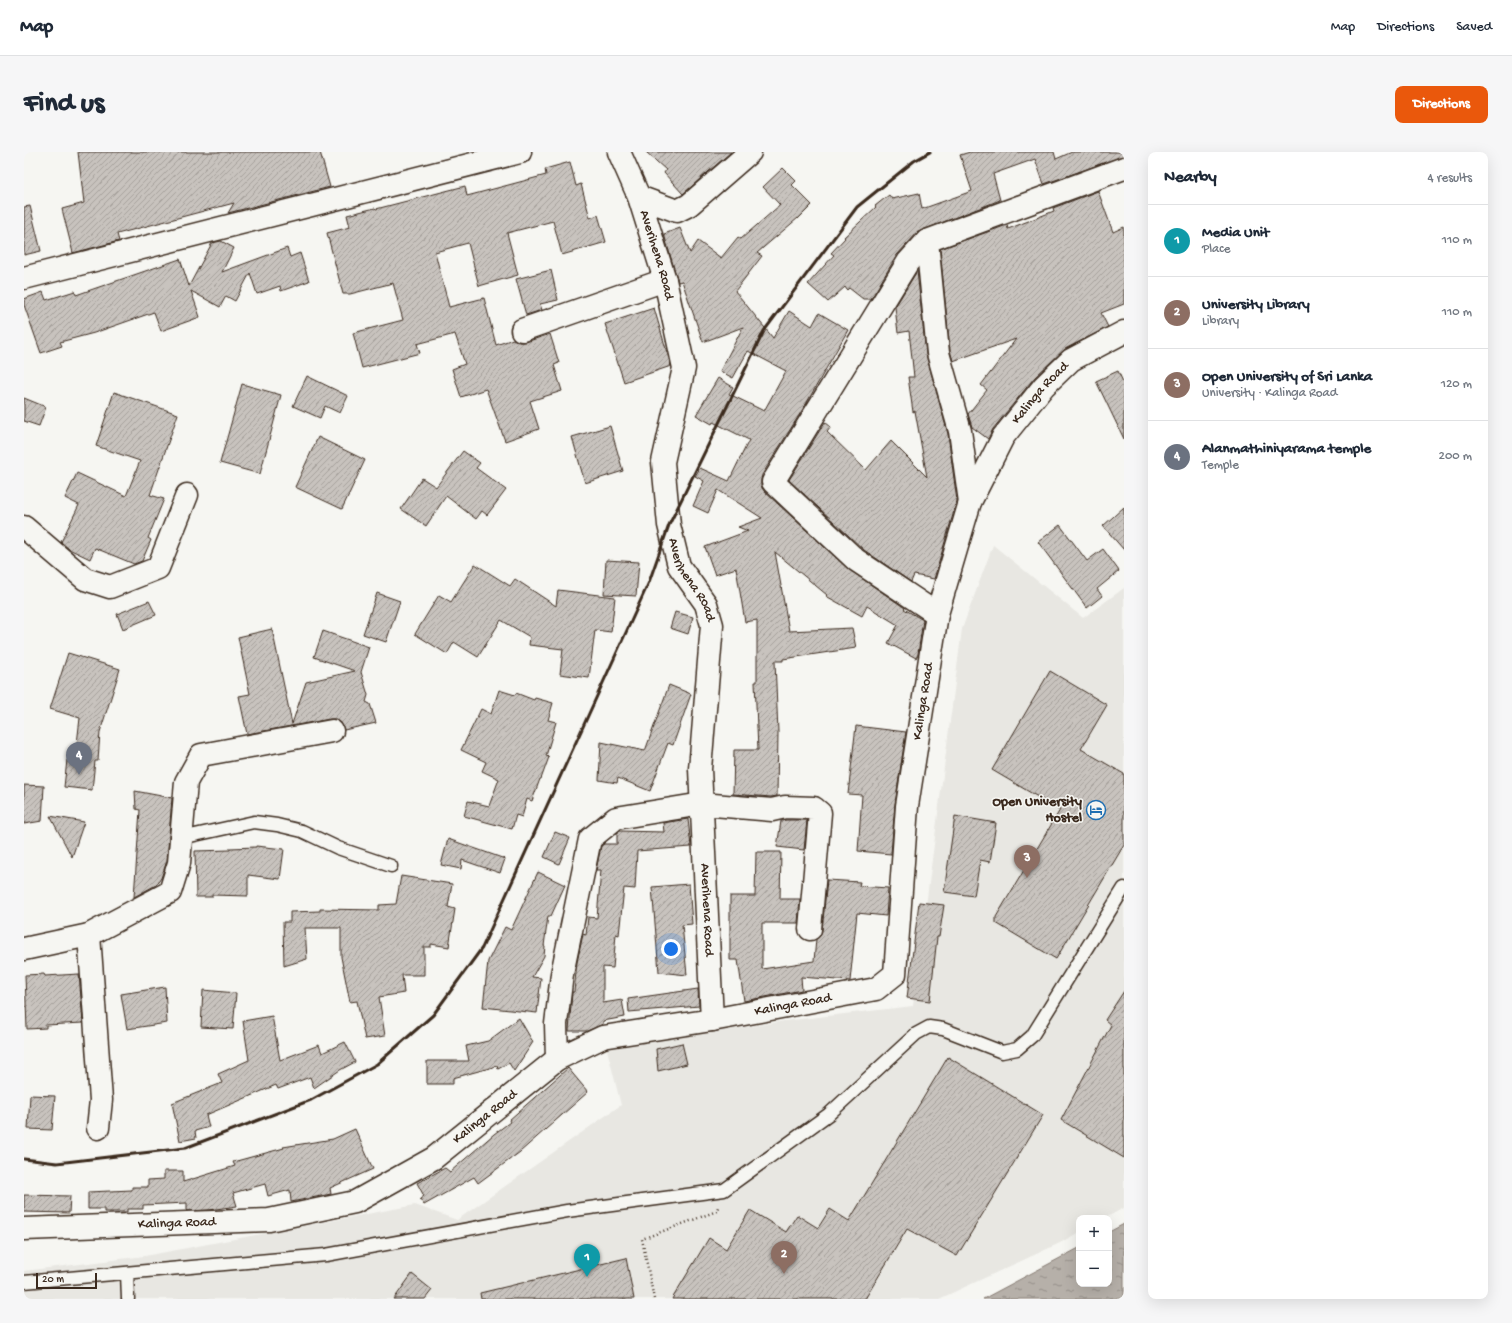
<!DOCTYPE html>
<html lang="en">
<head>
<meta charset="utf-8">
<style>
  body { margin:0; font-family:"Gochi Hand",sans-serif; background:#f6f6f7; color:#1f2937 }
  .controls { position:absolute; right:12px; bottom:12px; display:grid; overflow:hidden; border-radius:8px; box-shadow:0 4px 16px #0002 }
  .controls button { width:36px; height:36px; display:grid; place-items:center; padding:0; border:0; border-bottom:1px solid #e0e1e3; background:#fff; color:#1f2937; font:20px sans-serif }
  .scale { position:absolute; left:12px; bottom:10px; width:61px; box-sizing:border-box; padding-left:4px; border:2px solid #3b2a1e; border-top:0; font-size:11px; line-height:14px; white-space:nowrap; color:#3b2a1e; -webkit-text-stroke:3px #f6f6f2; paint-order:stroke }
  .you { position:absolute; left:647px; top:797px; width:14px; height:14px; margin:-10px; border:3px solid #fff; border-radius:50%; background:#1a73e8; box-shadow:0 0 0 6px #1a73e833 }
  .badge { display:grid; place-items:center; width:26px; height:26px; border-radius:50%; background:#ea580c; color:#fff; font-size:13px; font-weight:700 }
  .pin { position:absolute; translate:-50% -33px; filter:drop-shadow(0 1px 2px #0008) }
  .pin::after { content:''; position:absolute; top:21px; width:14px; height:12px; background:inherit; clip-path:polygon(0 0,100% 0,50% 100%) }
  .list { margin:0; padding:0; list-style:none }
  h2 { display:flex; justify-content:space-between; align-items:center; height:52px; margin:0; padding:0 16px; font-size:17px }
  h2 small { font-size:13px; font-weight:400; color:#747a83 }
  .list li { display:grid; grid-template-columns:26px 1fr auto; gap:12px; align-items:center; box-sizing:border-box; height:72px; padding:0 16px; border-top:1px solid #e0e1e3 }
  .list b { display:block; font-size:15px; white-space:nowrap }
  .list p { margin:0; font-size:13px; white-space:nowrap; color:#747a83 }
  .list em { font-size:13px; font-style:normal; color:#747a83 }
  .map { position:relative; flex:none; width:1100px; height:1147px; overflow:hidden; border-radius:8px }
  header { display:flex; align-items:center; gap:24px; box-sizing:border-box; height:56px; padding:0 20px; background:#fff; border-bottom:1px solid #e0e1e3 }
  header strong { font-size:19px }
  nav { display:flex; gap:22px; margin-inline-start:auto; font-size:14px }
  .intro { display:flex; align-items:center; justify-content:space-between; box-sizing:border-box; height:96px; padding:0 24px }
  h1 { margin:0; font-size:28px }
  .button { padding:10px 18px; border-radius:8px; background:#ea580c; color:#fff; font-size:14px; font-weight:700 }
  main { display:flex; gap:24px; padding:0 24px }
  aside { flex:1; background:#fff; border-radius:8px; box-shadow:0 4px 16px #0002 }
  .map>svg:first-child { display:block }
</style>
</head>
<body>
<header>
<strong>Map</strong>
<nav><a>Map</a><a>Directions</a><a>Saved</a></nav>
</header>
<div class="intro"><h1>Find us</h1><a class="button">Directions</a></div>
<main>
<div class="map">
<svg width="1100" height="1147" viewBox="0 0 1100 1147">
  <defs>
    <pattern id="water-ripples" width="26" height="14" patternUnits="userSpaceOnUse"><rect width="26" height="14" fill="#b6b0a9"/><path d="M2 4q2-2 4 0t4 0M15 11q2-2 4 0t4 0" fill="none" stroke="#958f89"/></pattern>
    <pattern id="building-hatch" width="6" height="6" patternUnits="userSpaceOnUse"><rect width="6" height="6" fill="#c8c3be"/><path d="M-1 1l2-2M0 6l6-6M5 7l2-2" fill="none" stroke="#a49f9a"/></pattern>
  </defs>
  <rect width="100%" height="100%" fill="#f6f6f2"/>
  <filter id="ink" filterUnits="userSpaceOnUse"><feTurbulence type="fractalNoise" baseFrequency=".025" numOctaves="2"/><feDisplacementMap in="SourceGraphic" scale="8" xChannelSelector="R" yChannelSelector="G"/><feConvolveMatrix kernelMatrix="1 2 1 2 8 2 1 2 1" color-interpolation-filters="sRGB"/></filter>
  <g filter="url(#ink)">
    <path fill="#e8e7e2" d="M 969,393 L 1059,466 L 1100,436 L 1100,1056 L 1081,1066 L 1055,1066 L 1055,1080 L 1036,1091 L 915,1147 L 0,1147 L 0,1119 L 121,1104 L 391,1053 L 433,1068 L 597,953 L 583,897 L 760,869 L 889,854 L 938,477 Z"/>
    <path fill="url(#water-ripples)" stroke="#857a71" d="M 1100,1072 L 1100,1147 L 959,1147 L 1055,1096 L 1055,1132 L 1085,1132 L 1085,1080 Z"/>
    <path fill="url(#building-hatch)" stroke="#3b2a1e" d="M 54,0 L 296,0 L 306,35 L 204,61 L 210,51 L 93,82 L 95,89 L 49,101 L 38,57 L 60,51 Z
      M 622,0 L 707,0 L 659,42 L 640,21 L 642,18 Z
      M 946,0 L 1030,0 L 1032,7 L 1048,0 L 1100,0 L 1100,4 L 1020,32 L 1011,7 L 969,22 L 976,48 L 894,80 L 873,103 L 847,147 L 839,147 L 825,136 L 823,138 L 821,135 L 804,150 L 784,132 L 810,103 L 807,101 L 821,86 L 820,85 L 852,55 L 851,54 L 865,43 L 868,47 L 895,41 L 898,57 L 948,39 L 936,3 Z
      M 546,10 L 552,34 L 557,32 L 566,66 L 574,63 L 582,90 L 538,103 L 529,69 L 483,81 L 494,123 L 455,134 L 444,91 L 411,100 L 425,155 L 460,146 L 472,193 L 489,187 L 495,190 L 502,190 L 526,182 L 535,211 L 530,213 L 538,239 L 506,249 L 515,277 L 481,289 L 462,237 L 437,245 L 428,217 L 441,212 L 431,182 L 393,192 L 396,201 L 338,216 L 329,181 L 379,168 L 369,131 L 326,142 L 319,142 L 303,81 L 326,75 L 323,63 L 351,56 L 352,57 L 441,34 L 443,44 L 522,23 L 521,17 Z
      M 759,16 L 772,29 L 768,33 L 788,53 L 774,67 L 774,66 L 733,101 L 738,104 L 711,139 L 749,186 L 765,159 L 788,174 L 795,161 L 824,178 L 782,252 L 738,323 L 737,328 L 737,334 L 740,339 L 824,417 L 881,456 L 880,457 L 899,468 L 894,502 L 892,506 L 864,491 L 874,473 L 843,454 L 838,464 L 802,444 L 803,443 L 751,400 L 765,479 L 828,476 L 832,496 L 759,507 L 759,509 L 751,509 L 754,580 L 753,644 L 747,645 L 709,642 L 710,598 L 734,598 L 731,530 L 733,530 L 733,468 L 721,470 L 712,416 L 691,423 L 681,395 L 724,379 L 714,375 L 738,366 L 694,338 L 684,361 L 669,354 L 680,329 L 671,324 L 676,316 L 705,329 L 725,288 L 689,270 L 688,272 L 672,263 L 694,226 L 709,235 L 705,242 L 740,259 L 762,219 L 724,199 L 709,226 L 696,219 L 719,175 L 679,190 L 658,129 L 654,130 L 640,82 L 656,76 L 666,101 L 674,89 L 697,106 L 714,85 L 717,87 L 756,53 L 739,35 Z
      M 1074,39 L 1089,80 L 1100,75 L 1100,152 L 1077,161 L 1084,175 L 1041,197 L 1011,225 L 969,277 L 964,287 L 948,275 L 944,262 L 963,238 L 957,233 L 992,187 L 929,209 L 926,199 L 916,97 L 983,73 L 984,77 L 1030,59 L 1029,56 Z
      M 6,54 L 17,99 L 0,103 L 0,55 Z
      M 197,89 L 210,96 L 198,120 L 263,96 L 266,105 L 276,101 L 285,129 L 257,139 L 256,134 L 233,142 L 226,121 L 211,149 L 202,144 L 196,155 L 167,139 L 176,165 L 137,179 L 130,160 L 70,181 L 36,190 L 38,194 L 17,201 L 0,153 L 0,147 L 19,140 L 22,148 L 51,139 L 52,143 L 156,107 L 165,134 L 188,91 Z
      M 527,118 L 534,148 L 516,152 L 518,158 L 502,163 L 492,127 Z
      M 893,119 L 902,202 L 924,282 L 933,349 L 910,427 L 890,423 L 887,430 L 840,398 L 765,328 L 801,270 L 807,275 L 803,280 L 842,318 L 867,289 L 903,325 L 891,259 L 889,260 L 884,225 L 890,225 L 885,179 L 874,181 L 871,155 Z
      M 630,156 L 647,214 L 600,230 L 581,172 Z
      M 1094,219 L 1100,232 L 1100,287 L 1072,229 Z
      M 283,224 L 324,244 L 316,261 L 301,254 L 296,266 L 269,254 Z
      M 218,232 L 257,243 L 236,322 L 196,311 Z
      M 90,240 L 154,262 L 126,343 L 140,347 L 124,386 L 127,388 L 118,409 L 110,412 L 71,396 L 66,407 L 45,397 L 37,390 L 55,353 L 41,346 L 53,321 L 102,344 L 116,309 L 72,294 Z
      M 0,246 L 22,255 L 15,274 L 0,269 Z
      M 586,274 L 599,319 L 561,331 L 548,285 Z
      M 294,285 L 341,308 L 318,357 L 271,335 Z
      M 439,299 L 456,311 L 452,316 L 482,338 L 463,363 L 458,359 L 452,367 L 422,344 L 402,374 L 377,357 L 398,326 L 412,335 Z
      M 1100,355 L 1100,398 L 1079,374 Z
      M 1036,373 L 1063,409 L 1079,397 L 1095,419 L 1073,437 L 1078,444 L 1063,456 L 1014,390 Z
      M 582,408 L 615,410 L 612,444 L 580,442 Z
      M 451,412 L 486,434 L 491,427 L 532,454 L 534,438 L 591,445 L 587,480 L 571,478 L 565,526 L 536,522 L 539,497 L 505,493 L 506,485 L 477,468 L 454,505 L 430,490 L 423,502 L 391,482 L 415,443 L 427,450 Z
      M 353,441 L 376,449 L 362,490 L 339,482 Z
      M 125,449 L 132,463 L 99,477 L 93,462 Z
      M 651,460 L 669,465 L 664,482 L 646,476 Z
      M 248,477 L 268,572 L 282,530 L 331,519 L 290,505 L 299,479 L 345,495 L 337,520 L 344,543 L 342,550 L 346,552 L 352,571 L 320,578 L 317,571 L 312,567 L 306,567 L 223,582 L 215,544 L 226,542 L 214,485 Z
      M 44,501 L 96,517 L 76,580 L 74,609 L 71,609 L 68,638 L 40,635 L 43,608 L 51,609 L 56,566 L 26,557 Z
      M 1026,519 L 1083,553 L 1057,597 L 1100,622 L 1100,693 L 1032,807 L 972,771 L 972,765 L 1036,658 L 968,618 Z
      M 645,533 L 667,542 L 649,593 L 644,591 L 626,639 L 594,626 L 593,631 L 575,628 L 577,590 L 621,599 Z
      M 475,538 L 491,543 L 492,541 L 510,548 L 511,546 L 529,551 L 524,568 L 532,570 L 522,604 L 525,605 L 517,627 L 516,627 L 508,649 L 503,647 L 498,665 L 492,663 L 488,677 L 440,664 L 444,649 L 465,654 L 475,627 L 458,619 L 462,610 L 437,598 L 457,557 L 467,562 Z
      M 832,574 L 882,580 L 871,652 L 867,702 L 834,699 L 838,643 L 824,642 Z
      M 0,633 L 20,634 L 18,669 L 0,672 Z
      M 111,639 L 148,646 L 143,709 L 137,726 L 132,733 L 110,745 L 116,658 L 112,657 Z
      M 26,664 L 60,670 L 48,705 Z
      M 931,664 L 972,671 L 966,710 L 956,708 L 950,744 L 920,740 Z
      M 664,667 L 667,695 L 613,699 L 611,737 L 600,736 L 595,783 L 592,782 L 589,816 L 579,815 L 579,851 L 598,848 L 601,865 L 579,869 L 579,872 L 563,879 L 545,879 L 548,840 L 550,840 L 553,810 L 559,782 L 562,783 L 564,765 L 573,766 L 577,718 L 572,718 L 577,694 L 580,692 L 593,692 L 593,681 L 596,679 L 640,680 L 639,671 Z
      M 762,668 L 783,668 L 780,698 L 753,695 L 757,669 Z
      M 531,680 L 546,686 L 535,712 L 520,705 Z
      M 424,687 L 481,707 L 476,721 L 438,708 L 437,717 L 417,713 Z
      M 232,694 L 260,697 L 256,727 L 224,723 L 224,744 L 188,743 L 188,745 L 172,745 L 171,699 L 206,698 L 206,696 L 232,695 Z
      M 732,700 L 757,700 L 756,747 L 776,747 L 774,771 L 738,771 L 738,817 L 790,809 L 792,787 L 796,784 L 798,778 L 803,728 L 836,730 L 835,734 L 864,736 L 862,764 L 833,761 L 826,829 L 777,825 L 778,838 L 720,849 L 714,808 L 706,808 L 706,744 L 731,744 Z
      M 514,720 L 541,733 L 527,764 L 524,764 L 520,794 L 521,794 L 520,804 L 508,825 L 517,826 L 513,861 L 459,855 L 464,809 L 481,775 L 487,778 Z
      M 377,724 L 428,732 L 424,755 L 431,757 L 425,795 L 407,792 L 407,795 L 400,795 L 400,823 L 378,823 L 380,841 L 355,845 L 361,884 L 341,887 L 333,849 L 326,850 L 317,805 L 317,776 L 281,776 L 283,807 L 260,814 L 259,770 L 266,770 L 266,760 L 296,759 L 296,757 L 355,758 L 355,753 L 372,752 Z
      M 665,732 L 668,772 L 658,773 L 663,823 L 635,820 L 628,735 Z
      M 895,750 L 920,753 L 915,785 L 913,785 L 906,849 L 883,846 Z
      M 20,822 L 21,824 L 55,822 L 59,871 L 22,873 L 22,876 L 3,877 L 1,823 Z
      M 141,835 L 143,871 L 103,877 L 97,842 Z
      M 674,837 L 675,854 L 605,860 L 604,847 Z
      M 179,838 L 212,841 L 209,877 L 177,875 Z
      M 1100,839 L 1100,1006 L 1037,968 L 1087,873 L 1081,868 Z
      M 248,864 L 256,908 L 295,893 L 298,901 L 321,890 L 331,910 L 316,918 L 290,936 L 286,925 L 254,937 L 252,933 L 182,963 L 185,975 L 171,979 L 172,986 L 156,989 L 148,951 L 198,931 L 194,922 L 225,908 L 219,869 Z
      M 495,866 L 509,890 L 490,919 L 485,911 L 474,917 L 473,914 L 429,926 L 429,932 L 403,932 L 403,909 L 445,909 L 442,894 L 464,889 Z
      M 658,891 L 663,912 L 634,919 L 632,897 Z
      M 924,905 L 1019,963 L 933,1104 L 883,1077 L 841,1147 L 648,1147 L 685,1086 L 702,1097 L 726,1058 L 762,1080 L 773,1063 L 794,1076 L 806,1057 L 825,1069 Z
      M 544,916 L 564,940 L 496,1000 L 454,1031 L 450,1025 L 400,1053 L 396,1047 L 400,1044 L 393,1031 L 421,1016 L 426,1020 L 470,982 L 486,970 L 485,968 Z
      M 6,943 L 31,944 L 28,978 L 4,977 Z
      M 331,977 L 349,1017 L 306,1036 L 307,1042 L 267,1050 L 266,1038 L 244,1044 L 241,1032 L 209,1041 L 213,1054 L 185,1058 L 163,1059 L 163,1051 L 119,1053 L 119,1057 L 103,1057 L 103,1060 L 80,1060 L 80,1057 L 64,1057 L 64,1040 L 108,1038 L 108,1035 L 124,1035 L 124,1028 L 140,1027 L 140,1019 L 159,1019 L 159,1030 L 211,1014 L 209,1010 L 260,996 L 259,995 L 309,987 Z
      M 0,1043 L 46,1044 L 45,1061 L 0,1060 Z
      M 602,1106 L 610,1147 L 457,1147 L 456,1141 Z
      M 388,1122 L 408,1138 L 401,1147 L 370,1147 Z"/>
    <g fill="none" stroke-linecap="round" stroke-linejoin="round">
      <defs>
        <path id="service" d="M 157,686 L 230,670 L 253,673 L 278,679 L 314,696 L 367,714
          M 103,1121 L 104,1147
          M 0,1130 L 302,1103 L 543,1059 L 700,1038 L 805,962 L 892,882 L 905,875 L 919,877 L 978,900 L 993,897 L 1008,884 L 1100,736"/>
        <g id="minor">
          <path id="s1" d="M 595,0 L 615,45 L 641,128 L 660,216 L 639,310 L 645,373 L 655,414 L 682,452 L 688,473 L 676,617 L 688,868"/>
          <path d="M 615,45 L 653,59 L 665,53 L 726,0"/>
          <path d="M 903,89 L 884,110 L 749,330 L 832,408 L 913,462"/>
          <path d="M 0,126 L 496,0"/>
          <path d="M 498,178 L 641,128"/>
          <path d="M 946,350 L 936,279 L 914,201 L 903,89 L 1100,16"/>
          <path d="M 0,375 L 61,427 L 86,435 L 134,416 L 163,343"/>
          <path d="M 65,783 L 77,948 L 74,976"/>
          <path d="M 0,797 L 65,783 L 146,740 L 155,711 L 162,630 L 177,603 L 308,579"/>
          <path d="M 533,907 L 532,872 L 538,822 L 566,687 L 592,666 L 678,652 L 748,658 L 761,655 L 790,656 L 796,661 L 786,777"/>
          <path id="s2" d="M 0,1077 L 245,1068 L 331,1050 L 410,1006 L 533,907 L 579,885 L 688,868 L 852,837 L 871,822 L 883,654 L 913,462 L 946,350 L 979,285 L 1020,234 L 1047,208 L 1100,180"/>
        </g>
      </defs>
      <use href="#service" stroke="#3b2a1e" stroke-width="15"/>
      <use href="#minor" stroke="#3b2a1e" stroke-width="25"/>
      <path stroke="#3b2a1e" stroke-width="2.5" stroke-dasharray="1 3" stroke-linecap="butt" d="M 630,1147 L 618,1087 L 693,1059 L 694,1055"/>
      <use href="#service" stroke="#f6f6f2" stroke-width="12"/>
      <use href="#minor" stroke="#f6f6f2" stroke-width="22"/>
      <path stroke="#3b2a1e" stroke-width="3" d="M 0,1007 L 33,1011 L 161,996 L 287,948 L 353,912 L 409,863 L 458,796 L 625,430 L 645,373 L 740,179 L 833,55 L 890,9 L 906,0"/>
    </g>
  </g>
  <defs>
    <symbol id="hotel-ring" viewBox="-11 -11 22 22"><circle r="9.5" fill="#f6f6f2" stroke="#1f6fb2" stroke-width="1.5"/><path d="M-6-4.5h1.5V1H6V5H4.5V3h-9V5H-6ZM-4 0a1.8 1.8 0 1 1 3.6 0ZM.5 0V-2.5h3Q6-2.5 6 0Z" fill="#1f6fb2"/></symbol>
  </defs>
  <g fill-rule="evenodd">
    <use href="#hotel-ring" x="1061" y="647" width="22" height="22"/>
  </g>
  <g text-anchor="middle" dominant-baseline="central" stroke-width="3" stroke-linejoin="round" paint-order="stroke">
    <g font-size="14" fill="#3b2a1e" stroke="#f6f6f2">
      <text stroke="none"><textPath href="#s1" startOffset="110">Averihena Road</textPath></text>
      <text stroke="none"><textPath href="#s2" startOffset="1544">Kalinga Road</textPath></text>
      <text stroke="none"><textPath href="#s1" startOffset="446">Averihena Road</textPath></text>
      <text stroke="none"><textPath href="#s2" startOffset="1208">Kalinga Road</textPath></text>
      <text stroke="none"><textPath href="#s1" startOffset="782">Averihena Road</textPath></text>
      <text stroke="none"><textPath href="#s2" startOffset="825">Kalinga Road</textPath></text>
      <text stroke="none"><textPath href="#s2" startOffset="489">Kalinga Road</textPath></text>
      <text stroke="none"><textPath href="#s2" startOffset="153">Kalinga Road</textPath></text>
    </g>
    <g font-size="14" font-weight="bold" fill="#3b2a1e" stroke="#f6f6f2" text-anchor="end">
      <text x="1058" y="650">Open University<tspan x="1058" dy="16">Hostel</tspan></text>
    </g>
  </g>
</svg>
<div class="controls">
<button>+</button>
<button>−</button>
</div>
<div class="scale">20 m</div>
<div class="you"></div>
<div class="pin badge" style="left:563px;top:1125px;background:#0f9aa8">1</div>
<div class="pin badge" style="left:760px;top:1122px;background:#8d6e63">2</div>
<div class="pin badge" style="left:1003px;top:726px;background:#8d6e63">3</div>
<div class="pin badge" style="left:55px;top:623px;background:#6b7280">4</div>
</div>
<aside>
<h2>Nearby<small>4 results</small></h2>
<ul class="list">
<li><span class="badge" style="background:#0f9aa8">1</span><div><b>Media Unit</b><p>Place</p></div><em>110 m</em></li>
<li><span class="badge" style="background:#8d6e63">2</span><div><b>University Library</b><p>Library</p></div><em>110 m</em></li>
<li><span class="badge" style="background:#8d6e63">3</span><div><b>Open University of Sri Lanka</b><p>University · Kalinga Road</p></div><em>120 m</em></li>
<li><span class="badge" style="background:#6b7280">4</span><div><b>Alanmathiniyarama temple</b><p>Temple</p></div><em>200 m</em></li>
</ul>
</aside>
</main>
</body>
</html>
